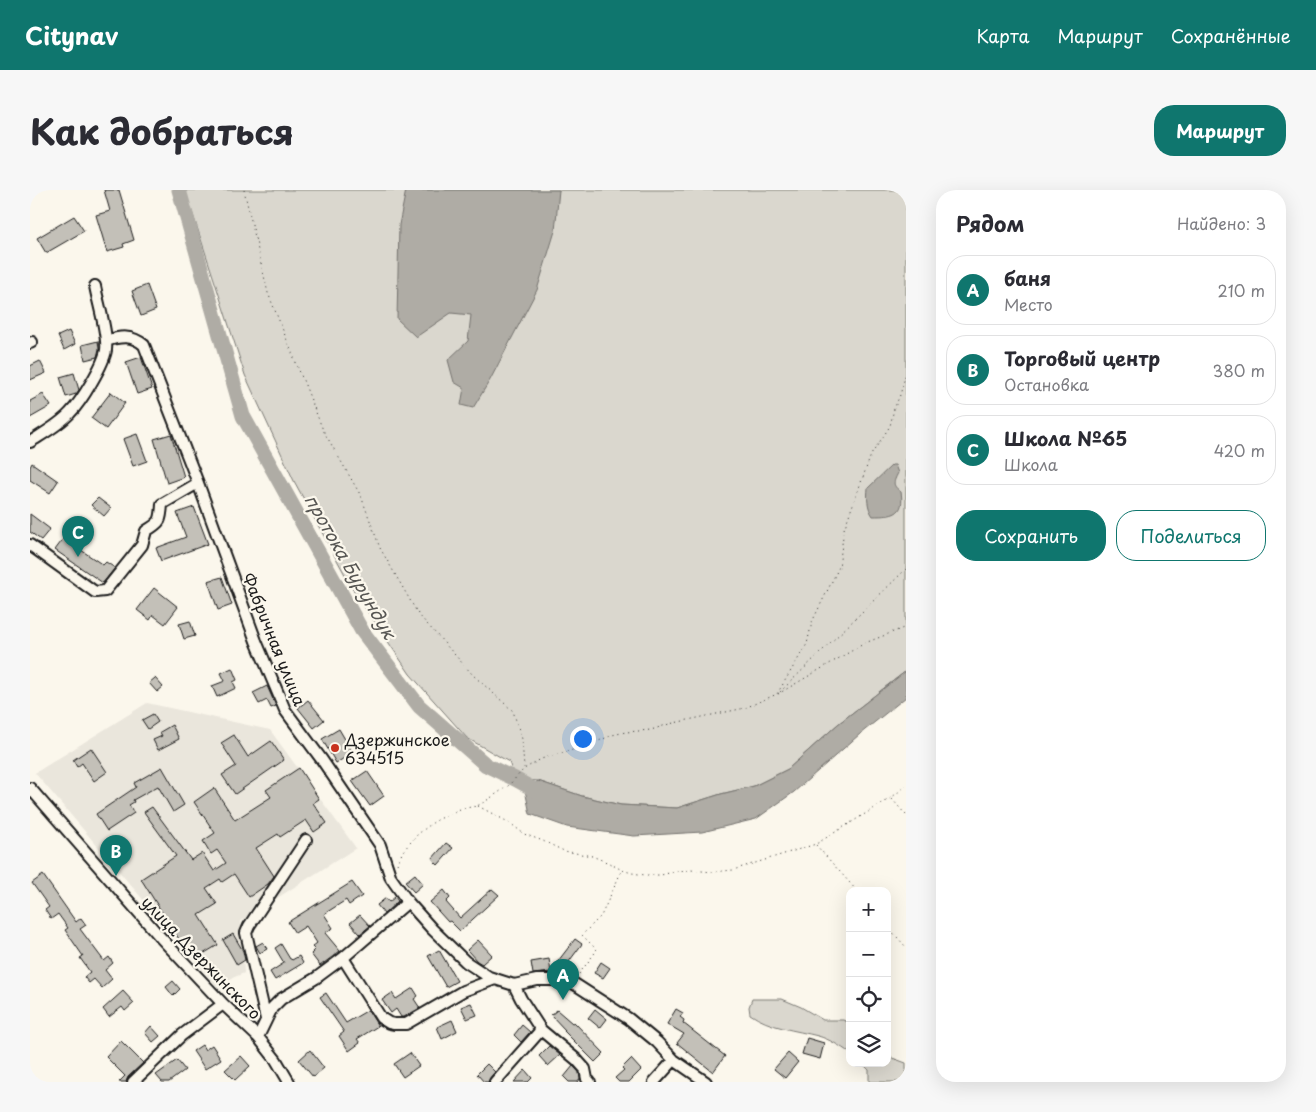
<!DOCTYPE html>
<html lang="ru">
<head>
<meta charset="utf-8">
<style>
  body { margin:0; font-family:"Playpen Sans",sans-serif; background:#f7f7f7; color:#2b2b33 }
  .controls { position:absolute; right:15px; bottom:15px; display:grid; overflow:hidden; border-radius:10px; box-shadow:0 5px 20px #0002 }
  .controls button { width:45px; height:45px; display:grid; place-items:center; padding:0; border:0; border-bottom:1px solid #e1e1e2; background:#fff; color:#2b2b33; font:25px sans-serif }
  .you { position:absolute; left:552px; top:548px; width:18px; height:18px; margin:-12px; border:4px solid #fff; border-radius:50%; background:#1a73e8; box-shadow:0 0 0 8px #1a73e833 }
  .badge { display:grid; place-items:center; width:32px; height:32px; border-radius:50%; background:#0f766e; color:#fff; font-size:16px; font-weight:700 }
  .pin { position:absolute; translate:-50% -41px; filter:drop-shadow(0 1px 2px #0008) }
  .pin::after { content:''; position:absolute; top:26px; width:18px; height:15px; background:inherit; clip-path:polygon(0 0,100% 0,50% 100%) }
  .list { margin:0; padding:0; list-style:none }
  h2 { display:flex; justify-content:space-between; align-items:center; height:65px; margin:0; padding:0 20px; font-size:21px }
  h2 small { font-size:16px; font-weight:400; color:#7c7c81 }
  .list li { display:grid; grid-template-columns:32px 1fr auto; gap:15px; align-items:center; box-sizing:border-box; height:70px; margin:0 10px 10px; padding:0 10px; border:1px solid #e1e1e2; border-radius:20px }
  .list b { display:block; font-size:19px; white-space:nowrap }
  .list p { margin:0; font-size:16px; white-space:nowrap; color:#7c7c81 }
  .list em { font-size:16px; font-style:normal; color:#7c7c81 }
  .actions { display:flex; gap:10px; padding:15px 20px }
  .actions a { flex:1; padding:11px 0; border:1px solid #0f766e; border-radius:20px; text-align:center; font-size:18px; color:#0f766e }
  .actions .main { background:#0f766e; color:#fff }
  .icon { flex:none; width:28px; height:28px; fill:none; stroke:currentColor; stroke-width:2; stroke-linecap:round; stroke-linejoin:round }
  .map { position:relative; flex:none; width:876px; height:892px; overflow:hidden; border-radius:20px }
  header { display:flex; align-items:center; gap:30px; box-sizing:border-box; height:70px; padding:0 25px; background:#0f766e; color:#fff }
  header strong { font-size:24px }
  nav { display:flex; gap:28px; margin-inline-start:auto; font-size:18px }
  .intro { display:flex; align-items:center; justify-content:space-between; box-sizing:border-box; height:120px; padding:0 30px }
  h1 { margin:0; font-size:35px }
  .button { padding:12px 22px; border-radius:20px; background:#0f766e; color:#fff; font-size:18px; font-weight:700 }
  main { display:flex; gap:30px; padding:0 30px }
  aside { flex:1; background:#fff; border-radius:20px; box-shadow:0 5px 20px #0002 }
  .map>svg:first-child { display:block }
</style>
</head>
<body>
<header>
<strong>Citynav</strong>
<nav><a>Карта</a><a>Маршрут</a><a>Сохранённые</a></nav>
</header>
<div class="intro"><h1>Как добраться</h1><a class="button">Маршрут</a></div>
<main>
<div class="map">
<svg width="876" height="892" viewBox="0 0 876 892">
  <rect width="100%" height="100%" fill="#fbf7ec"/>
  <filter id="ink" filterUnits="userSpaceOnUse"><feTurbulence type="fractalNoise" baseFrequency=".02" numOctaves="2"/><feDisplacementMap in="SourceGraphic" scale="10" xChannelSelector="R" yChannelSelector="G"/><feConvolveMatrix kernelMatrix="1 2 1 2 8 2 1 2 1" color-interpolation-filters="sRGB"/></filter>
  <g filter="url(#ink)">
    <path fill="#eae6dc" d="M 117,513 L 240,540 L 326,658 L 211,731 L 214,783 L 186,795 L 5,583 Z"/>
    <path fill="#dad7ce" stroke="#7b7a75" d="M 155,0 L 876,0 L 876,481 L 808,534 L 758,579 L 724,596 L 691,604 L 647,618 L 591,615 L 552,606 L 508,591 L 485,589 L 479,572 L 437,548 L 380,484 L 325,403 L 264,291 L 215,185 Z
      M 722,809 L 752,809 L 771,817 L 793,830 L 813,830 L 820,833 L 820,863 C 810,856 799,849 788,846 C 765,840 740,838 720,824 L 719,817 Z
      M 857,866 L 876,873 L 876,892 L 839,892 L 839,880 L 832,873 L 857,873 Z"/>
    <path fill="#afaca5" stroke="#74726e" d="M 376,0 L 529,0 L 525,41 L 507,100 L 460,190 L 443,218 L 431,215 L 434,198 L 424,192 L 418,170 L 438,151 L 441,125 L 421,123 L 386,147 L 367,129 L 369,35 Z
      M 862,275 L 865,275 L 868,283 C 863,293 862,295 871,302 C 875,325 863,326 843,326 C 837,318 837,307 838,298 Z
      M 876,481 L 876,507 L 830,544 L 764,602 L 726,629 L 672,642 L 604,646 L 537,637 L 500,624 L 495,600 L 508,591 L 552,606 L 591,615 L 647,618 L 691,604 L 724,596 L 758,579 L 808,534 Z"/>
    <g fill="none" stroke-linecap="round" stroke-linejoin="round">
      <path stroke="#afaca5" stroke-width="15" d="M 149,0 L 213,226 L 332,441 L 389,516 L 456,575 L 485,589 L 516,606"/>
    </g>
    <path fill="#c3c0b8" stroke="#1c1c1c" d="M 74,0 L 89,0 L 104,50 L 93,54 L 94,57 L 77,62 L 66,25 L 80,21 Z
      M 44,26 L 54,41 L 16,63 L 7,48 Z
      M 117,95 L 126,120 L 111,126 L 102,101 Z
      M 39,141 L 45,154 L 34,160 L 28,146 Z
      M 68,151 L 69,159 L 67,167 L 55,170 L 52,155 Z
      M 111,167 L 122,199 L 107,204 L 96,172 Z
      M 10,171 L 16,183 L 0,190 L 0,176 Z
      M 44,183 L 49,200 L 46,204 L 36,207 L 30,187 Z
      M 81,202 L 95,213 L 76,239 L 61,228 Z
      M 13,204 L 21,216 L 0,228 L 0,211 Z
      M 107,244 L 117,271 L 103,276 L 93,249 Z
      M 141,244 L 154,287 L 137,293 L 124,249 Z
      M 2,273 L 28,291 L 20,303 L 0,290 L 0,277 Z
      M 68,308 L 81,318 L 74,326 L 61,315 Z
      M 164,317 L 178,354 L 131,371 L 126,358 L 156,347 L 147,323 Z
      M 0,324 L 20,339 L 11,350 L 0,342 Z
      M 37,344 L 51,353 L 48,358 L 73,375 L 76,372 L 85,378 L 73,393 L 25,360 Z
      M 192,387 L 202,415 L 188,420 L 178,391 Z
      M 124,398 L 148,417 L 135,434 L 123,425 L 120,430 L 107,420 Z
      M 160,431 L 165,446 L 154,449 L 149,434 Z
      M 202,478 L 207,490 L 203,492 L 206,498 L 187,507 L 182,496 L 195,491 L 191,483 Z
      M 125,488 L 133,497 L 127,502 L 119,493 Z
      M 237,496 L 246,516 L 241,518 L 237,510 L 229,514 L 223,503 Z
      M 278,510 L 294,530 L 284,538 L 268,518 Z
      M 123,524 L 128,532 L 118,539 L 112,530 Z
      M 142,535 L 149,549 L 128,560 L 123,550 L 132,546 L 130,542 Z
      M 309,539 L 323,563 L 306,573 L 292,549 Z
      M 204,545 L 218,567 L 241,551 L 254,570 L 205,604 L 192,585 L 206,576 L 191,553 Z
      M 61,558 L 77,582 L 64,591 L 52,573 L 47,577 L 43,570 Z
      M 132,577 L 154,615 L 143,622 L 128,596 L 103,610 L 104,612 L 99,615 L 104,623 L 77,641 L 66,624 L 106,597 L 104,593 Z
      M 269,578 L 289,609 L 283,613 L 297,633 L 284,642 L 276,630 L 250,647 L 248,644 L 226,658 L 244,686 L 238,694 L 219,707 L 204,684 L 192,692 L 190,689 L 176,698 L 187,714 L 169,725 L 188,755 L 168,767 L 156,748 L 150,751 L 111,689 L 146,666 L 114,622 L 122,617 L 161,670 L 172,663 L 184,681 L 196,673 L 187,660 L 181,664 L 173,651 L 185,643 L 164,612 L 184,598 L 205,630 L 241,607 L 236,600 Z
      M 337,581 L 354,606 L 340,616 L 322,591 Z
      M 416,653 L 423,658 L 408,675 L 402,669 Z
      M 385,684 L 393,694 L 384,702 L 375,692 Z
      M 13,685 L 46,732 L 51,728 L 56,735 L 50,739 L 74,771 L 79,767 L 83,773 L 75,780 L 82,789 L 72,798 L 64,789 L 59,793 L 54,787 L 60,782 L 50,768 L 53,766 L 35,740 L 38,738 L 28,724 L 21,729 L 15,720 L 19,717 L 2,693 Z
      M 322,692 L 332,706 L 319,715 L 316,710 L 294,724 L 303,738 L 295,743 L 310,761 L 290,776 L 281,764 L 285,760 L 282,757 L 287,753 L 276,736 L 265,743 L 258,732 Z
      M 462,699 L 469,705 L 430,741 L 420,731 L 418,732 L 400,712 L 414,700 L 420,708 L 416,712 L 430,728 Z
      M 365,707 L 368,711 L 354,724 L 347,715 L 356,708 L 359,712 Z
      M 330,725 L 340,736 L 330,744 L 320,733 Z
      M 203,744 L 213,761 L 215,770 L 207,775 L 193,750 Z
      M 545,749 L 552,754 L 532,781 L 525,775 Z
      M 448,750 L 462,765 L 452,774 L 447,771 L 437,760 Z
      M 233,752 L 237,759 L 230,763 L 226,756 Z
      M 251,754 L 260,769 L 261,769 L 262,770 L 269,766 L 273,773 L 245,790 L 240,782 L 254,773 L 245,758 Z
      M 409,760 L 427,791 L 416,797 L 398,766 Z
      M 519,769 L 521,782 L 503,784 L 501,772 Z
      M 571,772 L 580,778 L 573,788 L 564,783 Z
      M 143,791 L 150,799 L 143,806 L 136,797 Z
      M 383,798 L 388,806 L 384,809 L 390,818 L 374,827 L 371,827 L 366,819 L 361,823 L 352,810 L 362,803 L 366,809 Z
      M 93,801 L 104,813 L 95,821 L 92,817 L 79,827 L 73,819 Z
      M 296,803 L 316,833 L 338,820 L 348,836 L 327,849 L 330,853 L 319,861 L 309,846 L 314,842 L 290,807 Z
      M 441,813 L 447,825 L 437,829 L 431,817 Z
      M 565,819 L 577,829 L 570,838 L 558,828 Z
      M 646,819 L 653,823 L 650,827 L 654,830 L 653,833 L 695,866 L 683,882 L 647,853 L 654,844 L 637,834 Z
      M 527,820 L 542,833 L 544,832 L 574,863 L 565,872 L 534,841 L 535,840 L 521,825 Z
      M 422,830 L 427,841 L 412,849 L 407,837 Z
      M 492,835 L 500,842 L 491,852 L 484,845 Z
      M 121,836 L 130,846 L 123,852 L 115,843 Z
      M 777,848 L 794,853 L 790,869 L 772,864 Z
      M 91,851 L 113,873 L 98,887 L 96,892 L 89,892 L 95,886 L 76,867 Z
      M 172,855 L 175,860 L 182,855 L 191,869 L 175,879 L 163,861 Z
      M 519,856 L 530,865 L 518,876 L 509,866 Z
      M 280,860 L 294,878 L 283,887 L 269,870 Z
      M 380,863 L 389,876 L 373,887 L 364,874 Z
      M 758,863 L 768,872 L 755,888 L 744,879 Z
      M 211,866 L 220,876 L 205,890 L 195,880 Z
      M 601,869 L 611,880 L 599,892 L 589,892 L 585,888 L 594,880 L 592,878 Z
      M 147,870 L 155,880 L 139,892 L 132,892 L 126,885 Z
      M 457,874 L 465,882 L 460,888 L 458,892 L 454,892 L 447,884 Z
      M 543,876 L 549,882 L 550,889 L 548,892 L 539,892 L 534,887 Z
      M 495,880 L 502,888 L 498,892 L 484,892 Z"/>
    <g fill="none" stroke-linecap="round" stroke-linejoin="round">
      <defs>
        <path id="minor" d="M 76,151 C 91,146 102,145 114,155 L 168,293 L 226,451 L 255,520 L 292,570 L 350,655 L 361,688 L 378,712 L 402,739 L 436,772 L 459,787 L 484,795 L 491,809 L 511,840 L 547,870 L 555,879 L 557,889 L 560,892
          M 0,153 L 2,152
          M 0,252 C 14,243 29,235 40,223 C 51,212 74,174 76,160 C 78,144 68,113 65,96
          M 0,355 L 65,402 L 75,401 L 112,355 L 116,341 C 131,332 131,331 132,314 L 168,293
          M 0,598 L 131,748 L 193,814 L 228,847 L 246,870 L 259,892
          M 313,768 L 351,828 L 359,833 L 364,834 L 376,834 L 433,801 L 465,789
          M 484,795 L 507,790 L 525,790 L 543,793 L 599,829 L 627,852 L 644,870 L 676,892
          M 236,829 L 216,743 L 219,736 L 276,650
          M 228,847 L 242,818 L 251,809 L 286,788 L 313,768 L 378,712
          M 103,892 L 152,845 L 193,814
          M 465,892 L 511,840
          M 624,892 L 644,870"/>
      </defs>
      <use href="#minor" stroke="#1c1c1c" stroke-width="14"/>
      <path stroke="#1c1c1c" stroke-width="1" stroke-dasharray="1 4" stroke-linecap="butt" d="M 214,0 L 238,103 L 293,240 L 331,306 L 350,358 L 388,424 L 443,485 L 483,521 L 492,549 L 494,578
        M 750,502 L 876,379
        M 748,504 L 835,453 L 876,437
        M 862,609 L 876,625
        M 448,616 L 480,633 L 494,644 L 513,651 L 534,661 L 562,666 L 579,673 L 592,680 L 602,683 L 615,685 L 631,685 L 647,681 L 661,680 L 683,682 L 703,680 L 786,654 L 861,608 L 876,596
        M 786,655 L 827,701
        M 367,674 L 373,661 L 388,644 L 405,631 L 430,619 L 447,616 L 459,609 L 478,596 L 494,579 L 511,569 L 560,555 L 582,545 L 596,542 L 621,540 L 639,534 L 715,518 L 747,504 L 777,454 L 782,432 L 809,377 L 814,339 L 841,265 L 860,236 L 864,219 L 870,205 L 876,183
        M 857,736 L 876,757
        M 549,784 L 567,760 L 552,745 L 571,726 L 592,680"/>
      <use href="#minor" stroke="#fbf7ec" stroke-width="10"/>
    </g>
  </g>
  <circle fill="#c8321e" stroke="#fbf7ec" stroke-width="2" cx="305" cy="558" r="5"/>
  <g text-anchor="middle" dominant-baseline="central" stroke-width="4.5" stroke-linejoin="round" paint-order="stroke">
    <g font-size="16" fill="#1c1c1c" stroke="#fbf7ec">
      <text transform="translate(245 449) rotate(68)">Фабричная улица</text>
      <text transform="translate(172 767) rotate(46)">улица Дзержинского</text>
    </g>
    <g font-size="16" fill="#1c1c1c" stroke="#fbf7ec" text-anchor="start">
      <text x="315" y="549">Дзержинское<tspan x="315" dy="18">634515</tspan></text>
    </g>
    <g font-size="18" font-style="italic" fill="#575653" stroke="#fbf7ec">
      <text transform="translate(321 376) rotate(60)">протока Бурундук</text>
    </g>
  </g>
</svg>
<div class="controls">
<button>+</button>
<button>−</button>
<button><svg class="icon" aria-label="locate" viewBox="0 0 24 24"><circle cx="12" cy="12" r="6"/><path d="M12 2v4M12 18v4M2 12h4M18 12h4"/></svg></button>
<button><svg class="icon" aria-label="layers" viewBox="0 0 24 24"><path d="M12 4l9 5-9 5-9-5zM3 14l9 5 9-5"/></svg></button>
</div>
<div class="you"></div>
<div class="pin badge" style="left:533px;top:810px">A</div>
<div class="pin badge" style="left:86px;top:686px">B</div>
<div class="pin badge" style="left:48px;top:367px">C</div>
</div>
<aside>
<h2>Рядом<small>Найдено: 3</small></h2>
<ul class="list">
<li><span class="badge">A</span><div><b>баня</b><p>Место</p></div><em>210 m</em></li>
<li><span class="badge">B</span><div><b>Торговый центр</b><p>Остановка</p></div><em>380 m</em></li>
<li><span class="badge">C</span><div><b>Школа №65</b><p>Школа</p></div><em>420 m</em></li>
</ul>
<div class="actions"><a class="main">Сохранить</a><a>Поделиться</a></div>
</aside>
</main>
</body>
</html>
